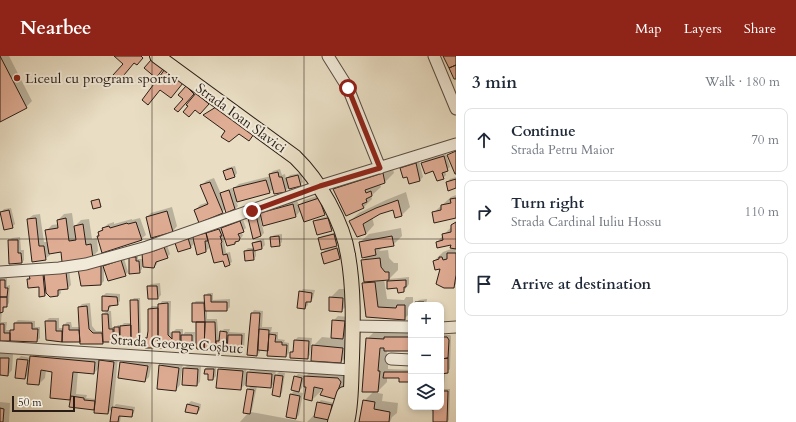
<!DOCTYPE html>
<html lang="en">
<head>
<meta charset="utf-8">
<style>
  body { margin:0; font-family:Cardo,serif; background:#f6f6f7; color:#1f2937 }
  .controls { position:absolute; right:12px; bottom:12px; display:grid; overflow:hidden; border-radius:8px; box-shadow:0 2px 6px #0003 }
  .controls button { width:36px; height:36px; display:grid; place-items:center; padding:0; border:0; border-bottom:1px solid #e0e1e3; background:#fff; color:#1f2937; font:20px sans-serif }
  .scale { position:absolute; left:12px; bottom:10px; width:63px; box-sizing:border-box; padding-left:4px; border:2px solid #2a1d16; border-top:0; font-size:11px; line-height:14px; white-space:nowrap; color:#2a1d16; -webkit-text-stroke:3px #f1ead9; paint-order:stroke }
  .stop { position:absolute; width:12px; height:12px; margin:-9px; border:3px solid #8f2418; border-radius:50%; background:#fff }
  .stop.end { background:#8f2418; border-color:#fff; box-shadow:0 1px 4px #0008 }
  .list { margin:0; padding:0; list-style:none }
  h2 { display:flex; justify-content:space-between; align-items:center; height:52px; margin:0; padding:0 16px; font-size:17px }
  h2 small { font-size:13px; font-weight:400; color:#747a83 }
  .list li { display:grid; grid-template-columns:26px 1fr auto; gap:12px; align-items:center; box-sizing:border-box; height:64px; margin:0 8px 8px; padding:0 8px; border:1px solid #e0e1e3; border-radius:8px }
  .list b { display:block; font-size:15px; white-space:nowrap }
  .list p { margin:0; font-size:13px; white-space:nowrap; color:#747a83 }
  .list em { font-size:13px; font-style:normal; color:#747a83 }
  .icon { flex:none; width:22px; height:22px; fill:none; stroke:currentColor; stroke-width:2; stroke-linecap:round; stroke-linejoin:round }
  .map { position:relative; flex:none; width:456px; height:366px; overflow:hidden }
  header { display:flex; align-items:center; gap:24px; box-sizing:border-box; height:56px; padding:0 20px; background:#8f2418; color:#fff }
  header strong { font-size:19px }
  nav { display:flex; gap:22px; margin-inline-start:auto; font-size:14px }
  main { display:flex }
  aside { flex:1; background:#fff }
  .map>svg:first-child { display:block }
</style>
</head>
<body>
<header>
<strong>Nearbee</strong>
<nav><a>Map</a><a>Layers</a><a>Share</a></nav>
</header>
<main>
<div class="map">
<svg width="456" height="366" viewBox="0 0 456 366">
  <rect width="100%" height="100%" fill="#e9dec4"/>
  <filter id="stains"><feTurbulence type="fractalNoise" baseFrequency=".005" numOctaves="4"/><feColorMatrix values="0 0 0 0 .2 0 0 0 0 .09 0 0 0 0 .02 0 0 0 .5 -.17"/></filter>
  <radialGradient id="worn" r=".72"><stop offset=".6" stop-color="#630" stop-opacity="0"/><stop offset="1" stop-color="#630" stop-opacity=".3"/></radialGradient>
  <path fill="#0003" fill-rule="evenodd" d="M 0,0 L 9,0 L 32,45 L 26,51 L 0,65 Z
    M 190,28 L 211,45 L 203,54 L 187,48 L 193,40 L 192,40 L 180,39 Z
    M 446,98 L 450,111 L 445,115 L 446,119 L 443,122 L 434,114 L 423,107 L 426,104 Z
    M 419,105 L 423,121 L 420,124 L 410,127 L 408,119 L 401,113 L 404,110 Z
    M 392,109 L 394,117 L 385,126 L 380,128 L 381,131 L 371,140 L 372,143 L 364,151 L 335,134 L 343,125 Z
    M 235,110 L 237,117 L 235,120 L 224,115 L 227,112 Z
    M 280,113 L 282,119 L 285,118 L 286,123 L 290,119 L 301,117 L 303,126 L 300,129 L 288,132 L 285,135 L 274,132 L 269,137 L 236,145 L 238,150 L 235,153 L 227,155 L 226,152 L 222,156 L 195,154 L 200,149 L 208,146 L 201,130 L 206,125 L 214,122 L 221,138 L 224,135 L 232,132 L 234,138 L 235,138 L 234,132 L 239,128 L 271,120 L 270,118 L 273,115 Z
    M 456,121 L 456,131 L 447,126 L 450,123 Z
    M 406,136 L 410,151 L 402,159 L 393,152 L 372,161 L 374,169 L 366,178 L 350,165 L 359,157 L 386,144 Z
    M 323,138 L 329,154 L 324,158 L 301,154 L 296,160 L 261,157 L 265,153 L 297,144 L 299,150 L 304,144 Z
    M 456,139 L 456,161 L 433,157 L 451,141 Z
    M 172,151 L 177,170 L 173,175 L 147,161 L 151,157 Z
    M 11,152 L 15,168 L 12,171 L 1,156 L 4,153 Z
    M 72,157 L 74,171 L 81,164 L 89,163 L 92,183 L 97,182 L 98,195 L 92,201 L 61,195 L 49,197 L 50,199 L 45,203 L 33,205 L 28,163 L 33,159 L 40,158 L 44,186 L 48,186 L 46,175 L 52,169 L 59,168 L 58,164 L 64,158 Z
    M 259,157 L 264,177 L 261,180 L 254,181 L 249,162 L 252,159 Z
    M 331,159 L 334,171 L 331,174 L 314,166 L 317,163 Z
    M 140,162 L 146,179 L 141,183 L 98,181 L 100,179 L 99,176 L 108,168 L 114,166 L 114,168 L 132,163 L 132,164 Z
    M 243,163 L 246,172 L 241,176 L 243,179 L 242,181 L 235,187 L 226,182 L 224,184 L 226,197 L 230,196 L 232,206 L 229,208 L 224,204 L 209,185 L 208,185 L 209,192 L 206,195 L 195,187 L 191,191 L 178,195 L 176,187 L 179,184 L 191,180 L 193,185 L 198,178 L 222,170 L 222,172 L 225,169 Z
    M 456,166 L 456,228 L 453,231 L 441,212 L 434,205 L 443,196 L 451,193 L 452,188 L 437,186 Z
    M 401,172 L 402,180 L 393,189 L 383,191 L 379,195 L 388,194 L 389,202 L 394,207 L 398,207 L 398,214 L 389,223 L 409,221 L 409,228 L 404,235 L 388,226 L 390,223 L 384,223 L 387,243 L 404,244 L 406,241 L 413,241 L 413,249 L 411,249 L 411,256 L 404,263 L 367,260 L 362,205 L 367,200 L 360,186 L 369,178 Z
    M 337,176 L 339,186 L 336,189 L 319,183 L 322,180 Z
    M 282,178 L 282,186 L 279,189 L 271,182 L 274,179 Z
    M 20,181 L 21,194 L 24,194 L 24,204 L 22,207 L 9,185 L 12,182 Z
    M 264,183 L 265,189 L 262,192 L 256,193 L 256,200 L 254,203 L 245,195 L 248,192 L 254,192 L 253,188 L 256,185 Z
    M 167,189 L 170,198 L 167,201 L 158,204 L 157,208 L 154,211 L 142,210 L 142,213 L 139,216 L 130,202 L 138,198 L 138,203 L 143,203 L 157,191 Z
    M 340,190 L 343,200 L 340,202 L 322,197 L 325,194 Z
    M 124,202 L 128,216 L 125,219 L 104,210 L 107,207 Z
    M 104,208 L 104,225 L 101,228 L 79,214 Z
    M 69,213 L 71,229 L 68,232 L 60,233 L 61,237 L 58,240 L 51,240 L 47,237 L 45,239 L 39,230 L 28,223 L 31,221 Z
    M 0,222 L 7,222 L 7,230 L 10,229 L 9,247 L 2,255 L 1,266 L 7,266 L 6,274 L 12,274 L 14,272 L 15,267 L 18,264 L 35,265 L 35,271 L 40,271 L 40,282 L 37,285 L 0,284 Z
    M 160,227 L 161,239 L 158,242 L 148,230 L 151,228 Z
    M 303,233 L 315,234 L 313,242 L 311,245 L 308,245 L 308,249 L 305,252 L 300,236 Z
    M 339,233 L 351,233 L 351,246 L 342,254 L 330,242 Z
    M 106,237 L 120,238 L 120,245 L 117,248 L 111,248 L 111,251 L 106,255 L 111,255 L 112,271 L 116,271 L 118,269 L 122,269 L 124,267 L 132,267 L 131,245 L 134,242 L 140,242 L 141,281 L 138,284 L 132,282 L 121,282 L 119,284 L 115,282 L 113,285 L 105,285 L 103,287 L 47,284 L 46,265 L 49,262 L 59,262 L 59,272 L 64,272 L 64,269 L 67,266 L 71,266 L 72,271 L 80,271 L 79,251 L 82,248 L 90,247 L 92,270 L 96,275 L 104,275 L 103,258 L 108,254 L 103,254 L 103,240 Z
    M 208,237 L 213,237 L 213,244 L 230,243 L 230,251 L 227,254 L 207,254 L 207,263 L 217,263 L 219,284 L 220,284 L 221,276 L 224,273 L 230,273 L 229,276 L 245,277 L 244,294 L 241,296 L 198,293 L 197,265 L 193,248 L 196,245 L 205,245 L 205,240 Z
    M 427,243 L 426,249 L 416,249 L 416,247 L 419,244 Z
    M 162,245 L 171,245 L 170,276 L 173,278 L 173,276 L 176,273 L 183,273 L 183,279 L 185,276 L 195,276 L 194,288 L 192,291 L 182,289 L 180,291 L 146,291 L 147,279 L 149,275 L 149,253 L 152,250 L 159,250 Z
    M 254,254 L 263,255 L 262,271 L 272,271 L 271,276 L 278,276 L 278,283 L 285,284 L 284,286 L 289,287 L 289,297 L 286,300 L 269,294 L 260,293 L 260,296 L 257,299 L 252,257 Z
    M 338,260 L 349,261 L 347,278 L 342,283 L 351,284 L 350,297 L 341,306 L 313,290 L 322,281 L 332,282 L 333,265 Z
    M 411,273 L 411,294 L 387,294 L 386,306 L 388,307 L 388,313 L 411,314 L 411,324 L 410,325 L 400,321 L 387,321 L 387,326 L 378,335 L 367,283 L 376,274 Z
    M 441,279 L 450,279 L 451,280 L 450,313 L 447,316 L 441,317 Z
    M 298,281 L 312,282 L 310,299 L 307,302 L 291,301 L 291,296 L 295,293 L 295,284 Z
    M 37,294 L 101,300 L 101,304 L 104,300 L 118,301 L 113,352 L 116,348 L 135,351 L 134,357 L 131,360 L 121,359 L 120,366 L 111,366 L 113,352 L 108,357 L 95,351 L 93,353 L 71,343 L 51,341 L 54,315 L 46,314 L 45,322 L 39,328 L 29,318 L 25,322 L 18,303 L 21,300 L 31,302 ZM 99,312 L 96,343 L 86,342 L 87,339 L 76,338 L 78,315 L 94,317 Z
    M 0,297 L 13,298 L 12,314 L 8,319 L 0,318 Z
    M 126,302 L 152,306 L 149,321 L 145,325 L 121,306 Z
    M 165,305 L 183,307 L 180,329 L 176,334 L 160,310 Z
    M 224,309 L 247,311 L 246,318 L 252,312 L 276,314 L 275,320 L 279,316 L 285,317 L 282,337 L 279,340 L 275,327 L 270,331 L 257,330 L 252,354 L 251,356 L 305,366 L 240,366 L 248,357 L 244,356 L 248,333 L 251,330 L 247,327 L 240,333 L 217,331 L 219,313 Z
    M 187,310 L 201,310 L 200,326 L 197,329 L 184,312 Z
    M 208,310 L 216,310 L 216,320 L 213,323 L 205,313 Z
    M 314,312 L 349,316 L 344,333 L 335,342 L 325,332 L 321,331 L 321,335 L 312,344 L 307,330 L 305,321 Z
    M 298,318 L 304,319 L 302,332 L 298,336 L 303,337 L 299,359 L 296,362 L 291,338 L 295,334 L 295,321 Z
    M 441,318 L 445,318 L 444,330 L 441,333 Z
    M 441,333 L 450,333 L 449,364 L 447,366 L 434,366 L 434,354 L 426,351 L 441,351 Z
    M 373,336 L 383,338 L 382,345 L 398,347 L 397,357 L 392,361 L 390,366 L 360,366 L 364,345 Z
    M 321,344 L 334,347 L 332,366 L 307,366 L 316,357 L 318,347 Z
    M 191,345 L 201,348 L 200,354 L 197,357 L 188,348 Z
    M 0,346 L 10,347 L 9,366 L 0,366 Z"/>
  <path fill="#dfac94" stroke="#2a1d16" d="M 0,0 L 27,52 L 0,66 Z
    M 114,0 L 141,0 L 143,2 L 137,9 L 134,7 L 119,25 L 113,19 L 123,8 Z
    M 443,0 L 456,0 L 456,9 L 449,12 Z
    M 151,4 L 163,13 L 156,22 L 144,12 Z
    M 456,9 L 456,23 L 454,23 L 449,12 Z
    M 165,13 L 183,27 L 171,42 L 160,34 L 148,49 L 142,44 Z
    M 186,30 L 194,38 L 178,56 L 174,53 L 183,43 L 178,39 Z
    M 196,37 L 209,48 L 200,58 L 195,54 L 189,61 L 183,56 L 188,50 L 186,49 Z
    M 216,51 L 254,78 L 249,85 L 239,78 L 229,86 L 221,81 L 225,75 L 203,59 Z
    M 456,95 L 456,118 L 455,118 L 447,99 Z
    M 444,100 L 448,115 L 442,117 L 444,123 L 437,125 L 433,115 L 425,118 L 421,107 Z
    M 416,107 L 420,125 L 409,128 L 407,121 L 403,122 L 400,112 Z
    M 232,112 L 235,121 L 226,124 L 223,115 Z
    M 278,116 L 279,121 L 282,121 L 286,136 L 274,138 L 269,118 Z
    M 383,117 L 385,127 L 365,134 L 366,137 L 371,135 L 372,140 L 366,143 L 367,146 L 362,148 L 364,152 L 346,160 L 333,133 Z
    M 298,119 L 301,130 L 289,133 L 286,122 Z
    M 456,123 L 456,132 L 448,135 L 446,126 Z
    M 266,124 L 270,137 L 237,146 L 233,132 Z
    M 210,126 L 223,157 L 199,167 L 194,154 L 208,148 L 200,129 Z
    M 229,134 L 235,153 L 226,157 L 220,137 Z
    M 319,142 L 325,159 L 304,166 L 298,149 Z
    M 456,142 L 456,162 L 434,167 L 432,156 L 441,154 L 441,149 L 451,147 L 450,143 Z
    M 99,143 L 101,151 L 93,153 L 91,145 Z
    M 398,144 L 402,160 L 395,162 L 393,154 L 380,158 L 363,168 L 366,178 L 357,181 L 349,165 L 376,152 Z
    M 293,148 L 296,161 L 263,170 L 260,157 Z
    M 9,154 L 13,172 L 4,174 L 0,156 Z
    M 167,155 L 173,176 L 151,182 L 146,161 Z
    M 256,159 L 261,180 L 253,183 L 248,162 Z
    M 36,162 L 39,190 L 44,190 L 46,204 L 32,206 L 27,163 Z
    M 66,162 L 69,185 L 76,184 L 74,170 L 83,168 L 86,189 L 91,188 L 93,202 L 62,206 L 61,196 L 49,198 L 45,174 L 58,172 L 57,164 Z
    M 328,162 L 332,175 L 317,179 L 313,165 Z
    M 240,165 L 244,176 L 238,178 L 240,182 L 239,185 L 235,186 L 235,188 L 227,190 L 221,172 Z
    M 136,166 L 142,184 L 102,197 L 97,180 L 99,180 L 98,176 L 103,174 L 102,172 L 109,170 L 110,172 L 127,167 L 128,168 Z
    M 456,166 L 456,193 L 450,192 L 451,189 L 437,192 L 436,186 L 443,184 L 442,178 L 451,176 L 451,169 Z
    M 219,173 L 222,180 L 220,180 L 222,186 L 221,187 L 223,199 L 227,198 L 230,209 L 225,211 L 223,205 L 214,207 L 206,177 Z
    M 206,177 L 208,185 L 205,185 L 206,196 L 197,199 L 193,182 L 194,180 Z
    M 334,178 L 337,190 L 321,194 L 318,182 Z
    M 279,180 L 280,190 L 271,191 L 270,181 Z
    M 392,180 L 394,190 L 375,193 L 376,199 L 362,202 L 359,186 Z
    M 188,182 L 191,192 L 178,196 L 175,187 Z
    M 8,184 L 18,184 L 18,197 L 21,197 L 22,207 L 9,208 Z
    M 261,185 L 262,193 L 254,195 L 252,187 Z
    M 164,191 L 168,202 L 156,206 L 154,212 L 143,211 L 142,197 L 154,193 L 154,195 Z
    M 337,192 L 340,203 L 324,208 L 321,197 Z
    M 253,194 L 254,204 L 245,205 L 244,195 Z
    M 447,197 L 456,197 L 456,219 L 454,232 L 444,232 L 436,228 L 440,213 L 435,214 L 433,205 L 439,203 L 439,201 L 442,201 L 443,204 L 447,203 Z
    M 129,201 L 136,201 L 136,205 L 139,205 L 140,217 L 129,218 Z
    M 380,202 L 381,211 L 385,216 L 389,216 L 389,224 L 364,226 L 361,204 Z
    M 121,204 L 126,220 L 108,225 L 103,210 Z
    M 101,210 L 101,229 L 81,230 L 78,213 Z
    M 66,216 L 68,233 L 58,234 L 58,240 L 50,241 L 46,237 L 44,218 Z
    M 43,218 L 45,240 L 39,241 L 39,231 L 28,232 L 27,223 L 30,223 L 29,219 Z
    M 0,224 L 5,224 L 5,232 L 8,232 L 7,241 L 0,241 Z
    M 406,224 L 406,231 L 404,231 L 404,236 L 398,237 L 397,232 L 387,233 L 387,225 Z
    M 375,226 L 378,251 L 396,252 L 397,249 L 405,249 L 405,264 L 366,261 L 362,227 Z
    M 147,230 L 157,230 L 158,243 L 148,243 Z
    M 299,235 L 312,237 L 311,246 L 306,246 L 305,253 L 297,252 Z
    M 204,239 L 211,239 L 211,246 L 227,246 L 227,255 L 205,255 Z
    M 102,240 L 117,241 L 118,249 L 109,250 L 108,255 L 102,255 Z
    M 0,241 L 7,241 L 7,251 L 3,251 L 3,256 L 0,257 Z
    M 329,241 L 343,242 L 342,256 L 329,255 Z
    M 130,244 L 138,244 L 139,285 L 131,285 Z
    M 415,246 L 424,246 L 424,249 L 415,249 Z
    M 168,247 L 168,279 L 172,283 L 172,276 L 180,276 L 180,292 L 158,292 L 158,248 Z
    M 192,247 L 204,247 L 205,266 L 192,266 Z
    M 87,250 L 89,273 L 93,277 L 102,277 L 103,288 L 80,288 L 78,251 Z
    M 158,252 L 158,292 L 145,292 L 145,282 L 147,282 L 148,275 L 148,253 Z
    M 251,257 L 260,257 L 257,300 L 247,299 Z
    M 102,258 L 108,258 L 109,273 L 113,273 L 113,286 L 103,286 Z
    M 332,264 L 345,265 L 343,283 L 331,282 Z
    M 45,265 L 56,265 L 56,275 L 62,275 L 62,286 L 46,284 Z
    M 196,266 L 205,266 L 204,294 L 197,293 L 196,291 Z
    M 205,266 L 215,266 L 216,295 L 204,295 Z
    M 14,267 L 32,267 L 32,273 L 38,273 L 37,286 L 10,285 L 10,274 L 14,274 Z
    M 0,268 L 4,268 L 4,277 L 10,277 L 10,285 L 0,285 Z
    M 63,269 L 69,269 L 69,274 L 79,274 L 80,286 L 62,286 Z
    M 131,269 L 131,283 L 120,283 L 120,270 Z
    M 114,271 L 119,271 L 120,285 L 114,285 Z
    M 259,273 L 269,274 L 268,295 L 258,294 Z
    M 220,275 L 227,276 L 226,297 L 216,296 L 216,285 L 219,285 Z
    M 269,278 L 276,279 L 275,286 L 282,286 L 282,289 L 287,289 L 286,301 L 267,300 Z
    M 181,279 L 192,279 L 192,292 L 181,292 Z
    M 228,279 L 242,279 L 241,297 L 227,296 Z
    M 384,281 L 411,281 L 411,295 L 384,295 L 384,292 L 380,292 L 378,315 L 380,315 L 378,336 L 362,336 L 366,282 L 384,283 Z
    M 441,281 L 447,281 L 449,284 L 448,302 L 441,303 Z
    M 294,284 L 309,285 L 308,303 L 290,302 L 290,296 L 293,296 Z
    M 312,289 L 343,292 L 341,307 L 311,305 Z
    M 30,300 L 95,306 L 94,318 L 73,316 L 70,344 L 50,342 L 52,316 L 41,314 L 39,329 L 27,328 Z
    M 0,302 L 9,302 L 8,320 L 0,319 Z
    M 448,302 L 448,317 L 441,318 L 441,303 Z
    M 17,303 L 28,304 L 25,323 L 15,322 Z
    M 99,304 L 114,306 L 108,358 L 94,357 Z
    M 120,306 L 148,310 L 145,326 L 118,322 Z
    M 159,309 L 179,312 L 176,335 L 157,333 Z
    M 183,312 L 198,313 L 197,330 L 182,329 Z
    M 205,313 L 214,313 L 213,324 L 208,324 L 208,318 L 204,318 Z
    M 218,313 L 243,315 L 241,334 L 216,332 Z
    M 247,316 L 272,318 L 271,332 L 246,330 Z
    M 384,316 L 411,316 L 410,326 L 399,326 L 399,322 L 383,322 Z
    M 275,319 L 283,320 L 280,341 L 272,339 Z
    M 294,320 L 302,322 L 299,336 L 291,334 Z
    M 304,320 L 338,322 L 341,326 L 335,343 L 320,339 L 323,333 L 314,331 L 312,345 L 304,343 L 306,331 L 304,331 Z
    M 247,333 L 254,334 L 250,358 L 243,357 Z
    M 441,335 L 448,335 L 447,366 L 433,366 L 433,354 L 422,351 L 441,351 Z
    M 290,338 L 300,340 L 296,363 L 286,361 Z
    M 71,340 L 84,342 L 84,344 L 95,345 L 94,354 L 69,351 Z
    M 363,344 L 375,346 L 374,353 L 390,356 L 389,366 L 359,366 Z
    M 317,346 L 332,349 L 329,364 L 314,361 Z
    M 187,348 L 199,351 L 197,358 L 185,356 Z
    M 112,351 L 133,354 L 132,361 L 119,360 L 118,366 L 110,366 Z
    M 0,352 L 4,353 L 3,366 L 0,366 Z"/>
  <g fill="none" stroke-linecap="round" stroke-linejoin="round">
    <defs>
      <path id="minor" d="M 328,0 L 348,32 L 380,112
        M 434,0 L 456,53
        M 0,216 L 59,212 L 86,208 L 147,191 L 320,130 L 456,88
        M 353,270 L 411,271
        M 441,272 L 456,271
        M 0,291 L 351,314
        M 391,303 L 411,304"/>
      <path id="major" d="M 157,0 L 295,101 C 319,124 343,166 348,199 C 354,233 353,268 352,302 C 351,322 352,347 347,366
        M 335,366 L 344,338"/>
    </defs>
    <use href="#minor" stroke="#5a4d42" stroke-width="13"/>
    <use href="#major" stroke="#2a1d16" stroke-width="16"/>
    <use href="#minor" stroke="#f1ead9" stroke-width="11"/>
    <use href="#major" stroke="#e9dec4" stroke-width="14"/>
  </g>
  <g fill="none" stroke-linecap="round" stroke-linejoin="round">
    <path stroke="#8f2418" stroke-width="5" d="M 252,155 L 320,130 L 380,112 L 348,32"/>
  </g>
  <path fill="none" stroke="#2a1d16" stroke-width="1" stroke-opacity="0.55" d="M 152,0 L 152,366M 304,0 L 304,366M 0,183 L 456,183"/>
  <circle fill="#8f2418" stroke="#f1ead9" stroke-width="1.5" cx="17" cy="22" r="4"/>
  <g text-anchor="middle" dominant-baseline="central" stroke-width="4" stroke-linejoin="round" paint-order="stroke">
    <g font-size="14" fill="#2a1d16" stroke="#f1ead9" text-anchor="start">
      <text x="25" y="22">Liceul cu program sportiv</text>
    </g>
    <g font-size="14" fill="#2a1d16" stroke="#f1ead9">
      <text transform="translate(241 62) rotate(36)">Strada Ioan Slavici</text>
      <text transform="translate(177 288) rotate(4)">Strada George Coșbuc</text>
    </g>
  </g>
  <rect width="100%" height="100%" filter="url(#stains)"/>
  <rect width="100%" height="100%" fill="url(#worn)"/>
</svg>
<div class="controls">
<button>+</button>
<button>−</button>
<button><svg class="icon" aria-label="layers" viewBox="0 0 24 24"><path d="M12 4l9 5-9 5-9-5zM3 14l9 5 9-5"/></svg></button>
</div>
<div class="scale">50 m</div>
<div class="stop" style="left:348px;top:32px"></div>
<div class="stop end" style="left:252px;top:155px"></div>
</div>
<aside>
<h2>3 min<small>Walk · 180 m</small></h2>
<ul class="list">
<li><svg class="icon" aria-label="ahead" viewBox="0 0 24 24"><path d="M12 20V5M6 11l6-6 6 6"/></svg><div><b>Continue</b><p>Strada Petru Maior</p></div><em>70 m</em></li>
<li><svg class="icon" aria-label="right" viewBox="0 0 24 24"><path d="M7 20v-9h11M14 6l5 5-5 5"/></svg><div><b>Turn right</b><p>Strada Cardinal Iuliu Hossu</p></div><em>110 m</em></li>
<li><svg class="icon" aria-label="arrive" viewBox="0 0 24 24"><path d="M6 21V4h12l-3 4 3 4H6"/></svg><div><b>Arrive at destination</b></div></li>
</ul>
</aside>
</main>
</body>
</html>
